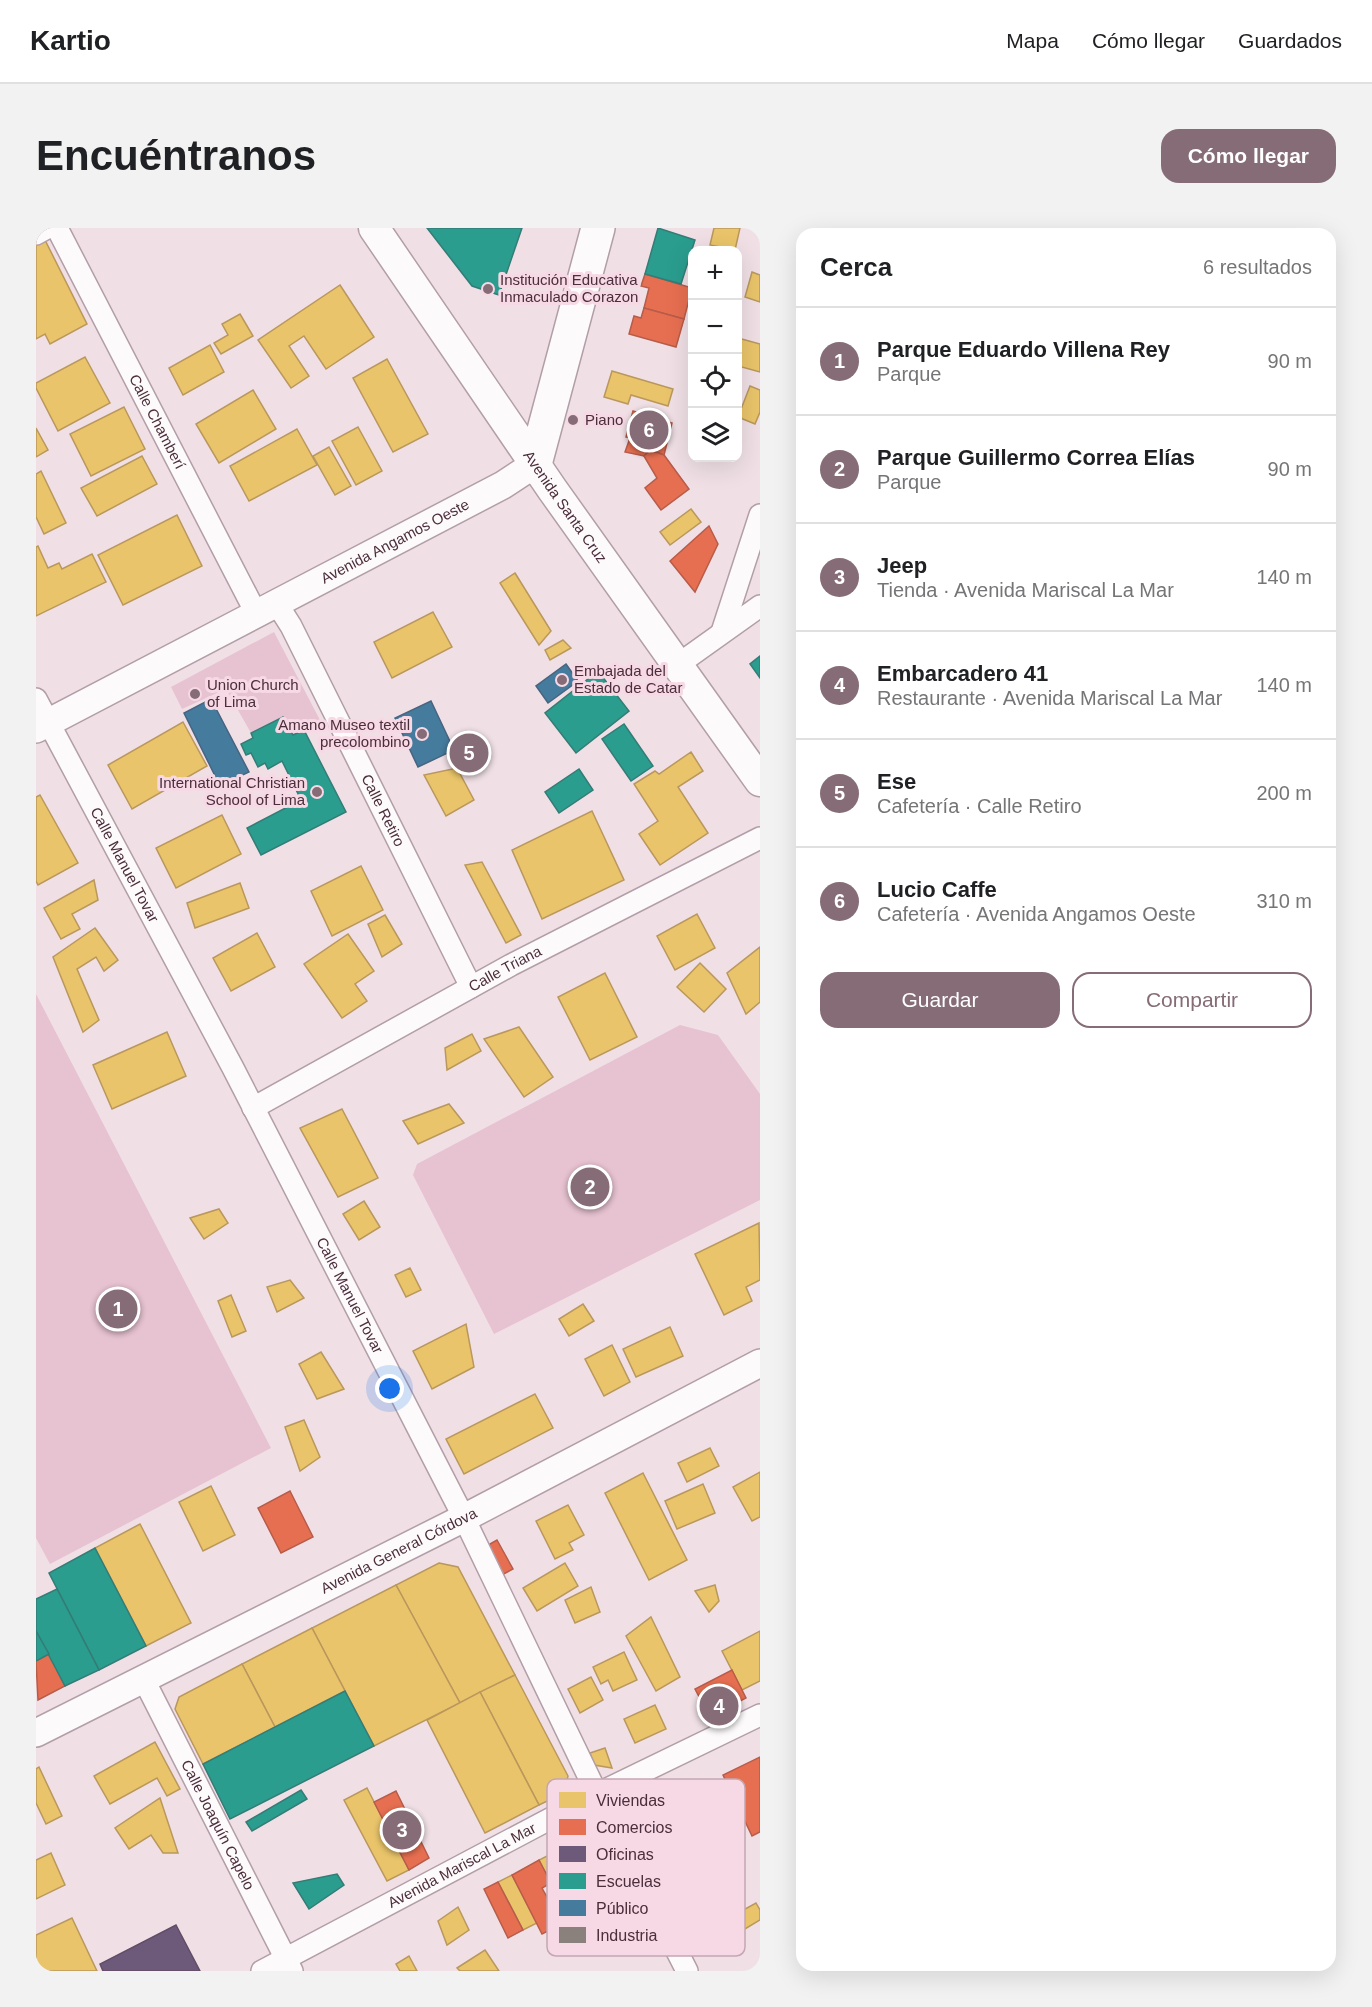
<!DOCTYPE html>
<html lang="es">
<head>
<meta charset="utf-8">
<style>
  body { margin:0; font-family:Helvetica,sans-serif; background:#f2f2f2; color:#202124 }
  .controls { position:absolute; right:18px; top:18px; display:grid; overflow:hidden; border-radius:12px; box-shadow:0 6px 24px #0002 }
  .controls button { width:54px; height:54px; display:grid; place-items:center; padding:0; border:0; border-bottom:2px solid #e0e0e0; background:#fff; color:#202124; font:30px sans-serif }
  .you { position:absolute; left:354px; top:1161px; width:21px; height:21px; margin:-15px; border:4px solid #fff; border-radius:50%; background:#1a73e8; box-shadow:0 0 0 9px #1a73e833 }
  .badge { display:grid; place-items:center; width:39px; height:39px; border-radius:50%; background:#856c77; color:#fff; font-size:20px; font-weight:700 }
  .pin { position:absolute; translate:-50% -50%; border:3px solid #fff; box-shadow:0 2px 6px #0006 }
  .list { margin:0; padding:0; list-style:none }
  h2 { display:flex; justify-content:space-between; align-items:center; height:78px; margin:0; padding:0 24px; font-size:26px }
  h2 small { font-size:20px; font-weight:400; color:#757577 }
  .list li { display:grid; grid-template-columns:39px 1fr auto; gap:18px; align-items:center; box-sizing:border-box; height:108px; padding:0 24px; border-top:2px solid #e0e0e0 }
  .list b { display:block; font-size:22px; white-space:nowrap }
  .list p { margin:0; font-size:20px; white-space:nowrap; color:#757577 }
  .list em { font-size:20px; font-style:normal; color:#757577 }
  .actions { display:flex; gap:12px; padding:18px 24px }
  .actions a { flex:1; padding:14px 0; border:2px solid #856c77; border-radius:18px; text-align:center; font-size:21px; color:#856c77 }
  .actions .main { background:#856c77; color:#fff }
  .icon { flex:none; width:33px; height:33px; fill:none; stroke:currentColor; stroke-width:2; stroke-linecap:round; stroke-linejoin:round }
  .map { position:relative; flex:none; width:724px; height:1743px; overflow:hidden; border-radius:18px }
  header { display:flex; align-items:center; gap:36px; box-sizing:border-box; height:84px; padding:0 30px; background:#fff; border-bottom:2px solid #e0e0e0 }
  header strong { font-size:28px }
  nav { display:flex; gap:33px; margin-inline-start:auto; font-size:21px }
  .intro { display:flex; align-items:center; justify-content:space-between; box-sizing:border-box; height:144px; padding:0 36px }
  h1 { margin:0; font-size:42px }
  .button { padding:15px 27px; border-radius:18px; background:#856c77; color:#fff; font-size:21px; font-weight:700 }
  main { display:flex; gap:36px; padding:0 36px }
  aside { flex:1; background:#fff; border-radius:18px; box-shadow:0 6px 24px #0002 }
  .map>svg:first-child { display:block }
  .green { fill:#e7c2d1 }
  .homes { fill:#e9c46a; stroke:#ba975c; stroke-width:1.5 }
  .shops { fill:#e76f51; stroke:#b85c4a; stroke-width:1.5 }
  .offices { fill:#6d597a; stroke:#634c67; stroke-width:1.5 }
  .schools { fill:#2a9d8f; stroke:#347c76; stroke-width:1.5 }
  .public { fill:#457b9d; stroke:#476480; stroke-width:1.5 }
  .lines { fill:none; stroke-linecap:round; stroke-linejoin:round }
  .minor-casing { stroke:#b29ea7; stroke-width:24 }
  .tertiary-casing { stroke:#b29ea7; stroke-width:30 }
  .secondary-casing { stroke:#b29ea7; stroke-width:33 }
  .primary-casing { stroke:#b29ea7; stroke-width:36 }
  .minor { stroke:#fdfafb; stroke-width:21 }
  .tertiary { stroke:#fdfafb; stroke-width:27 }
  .secondary { stroke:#fdfafb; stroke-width:30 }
  .primary { stroke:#fdfafb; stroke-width:33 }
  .poi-dot { fill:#856c77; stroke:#f7d9e5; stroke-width:2 }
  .labels { text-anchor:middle; stroke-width:6; stroke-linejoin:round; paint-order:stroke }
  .poi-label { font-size:15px; fill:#4b2e3b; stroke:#f7d9e5; text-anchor:start }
  .street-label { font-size:15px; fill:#4b2e3b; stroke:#f7d9e5 }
  .key { fill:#f7d9e5; stroke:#c3a6b2; stroke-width:1.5 }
  .key-label { font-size:16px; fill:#4b2e3b }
</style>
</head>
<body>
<header>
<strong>Kartio</strong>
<nav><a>Mapa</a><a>Cómo llegar</a><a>Guardados</a></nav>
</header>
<div class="intro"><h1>Encuéntranos</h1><a class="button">Cómo llegar</a></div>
<main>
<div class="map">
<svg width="724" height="1743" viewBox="0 0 724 1743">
  <rect width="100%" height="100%" fill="#f0e0e6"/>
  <g class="green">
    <polygon points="238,404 285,494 257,507 247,489 215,505 190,461 146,481 135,459"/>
    <polygon points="0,766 235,1220 14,1336 0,1310"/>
    <polygon points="644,797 682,807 724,866 724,972 458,1106 377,947 381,936"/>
  </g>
  <g class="homes">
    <polygon points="678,0 704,0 699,22 674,17"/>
    <polygon points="8,10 51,96 14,116 9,106 0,111 0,14"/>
    <polygon points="716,44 724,47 724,74 709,69"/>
    <polygon points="304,57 338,109 290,141 268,108 253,118 273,148 255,160 222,112"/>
    <polygon points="204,86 217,108 185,126 178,115 192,107 186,96"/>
    <polygon points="702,110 724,116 724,144 702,138"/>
    <polygon points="174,117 188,144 147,167 133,140"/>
    <polygon points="49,129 74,175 22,203 0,160 0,155"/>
    <polygon points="351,131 392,206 357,224 317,150"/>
    <polygon points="576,143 637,161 632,178 595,167 592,176 568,169"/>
    <polygon points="714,158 724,162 724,184 719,196 702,189"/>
    <polygon points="217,162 240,201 183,235 160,196"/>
    <polygon points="88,179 109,221 55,248 34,206"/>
    <polygon points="322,199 346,243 320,257 296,213"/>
    <polygon points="0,200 12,222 0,229"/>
    <polygon points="261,201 281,237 213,273 194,238"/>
    <polygon points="293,219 315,258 299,267 277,228"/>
    <polygon points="106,228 121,256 61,288 45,260"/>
    <polygon points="5,243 30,295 8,306 0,289 0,246"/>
    <polygon points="655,281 665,294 634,317 624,304"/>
    <polygon points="141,287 166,338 87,377 62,327"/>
    <polygon points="2,318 12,340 23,335 26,341 56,326 70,354 0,388 0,319"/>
    <polygon points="479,345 515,403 503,417 464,355"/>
    <polygon points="397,384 416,419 356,450 338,414"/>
    <polygon points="527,412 535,420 514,432 509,422"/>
    <polygon points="147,494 171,538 96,581 72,537"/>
    <polygon points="655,524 667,543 642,559 672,605 624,637 603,606 622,593 598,556 619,543 623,546"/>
    <polygon points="421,540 438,572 410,588 388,547"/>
    <polygon points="4,567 42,635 2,657 0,653 0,569"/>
    <polygon points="556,583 588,652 506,691 476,622"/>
    <polygon points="186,587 205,626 140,660 120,620"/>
    <polygon points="446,634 485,707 470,715 429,637"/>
    <polygon points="325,638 347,682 296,708 275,663"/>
    <polygon points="58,652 62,672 36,686 44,701 25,711 8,680"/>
    <polygon points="204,655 213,680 159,700 151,675"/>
    <polygon points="661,686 679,720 639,742 621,708"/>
    <polygon points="349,687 366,716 346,729 332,696"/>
    <polygon points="59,700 82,732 68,743 60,729 41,741 63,792 47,804 17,729"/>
    <polygon points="221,705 239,739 195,763 177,730"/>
    <polygon points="312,706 338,743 319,756 331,773 306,790 268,736"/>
    <polygon points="724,719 724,774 710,786 691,745"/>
    <polygon points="664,735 690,761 668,784 641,759"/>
    <polygon points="569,745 601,809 554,832 522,769"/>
    <polygon points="483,799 517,849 488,869 448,811"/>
    <polygon points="131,804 150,848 76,881 57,837"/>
    <polygon points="436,806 445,823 411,842 409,820"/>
    <polygon points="413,876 428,895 382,916 367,893"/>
    <polygon points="306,881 342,950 302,969 264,900"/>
    <polygon points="328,973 344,999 323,1012 307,986"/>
    <polygon points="183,981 192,995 168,1011 154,990"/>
    <polygon points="723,995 724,1052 710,1059 716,1073 688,1087 659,1026"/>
    <polygon points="374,1040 385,1062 370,1069 359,1047"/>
    <polygon points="254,1052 268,1070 241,1084 231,1059"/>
    <polygon points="195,1067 210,1103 196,1109 182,1073"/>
    <polygon points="547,1076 558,1093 533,1108 523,1091"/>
    <polygon points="430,1096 438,1139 396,1161 377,1123"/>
    <polygon points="634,1099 647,1128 600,1149 587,1121"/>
    <polygon points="576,1117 594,1154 568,1168 549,1131"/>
    <polygon points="285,1124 308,1161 281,1171 263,1136"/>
    <polygon points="499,1166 517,1200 428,1246 410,1211"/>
    <polygon points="268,1192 284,1229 264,1243 249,1199"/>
    <polygon points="674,1220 683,1238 651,1254 642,1235"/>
    <polygon points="724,1244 724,1289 716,1293 697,1259"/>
    <polygon points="607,1245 651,1332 613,1352 569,1265"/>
    <polygon points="667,1256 679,1285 641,1301 629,1273"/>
    <polygon points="175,1258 199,1307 167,1323 143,1274"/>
    <polygon points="532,1277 548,1307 533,1315 537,1322 519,1331 500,1293"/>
    <polygon points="104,1296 155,1395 110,1418 59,1320"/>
    <polygon points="403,1335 422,1339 479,1447 424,1475 360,1357"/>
    <polygon points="529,1335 542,1358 501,1383 487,1360"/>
    <polygon points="360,1357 424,1475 338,1518 276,1400"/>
    <polygon points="679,1357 683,1373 673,1384 659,1363"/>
    <polygon points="555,1359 564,1384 539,1395 529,1372"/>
    <polygon points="615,1389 644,1449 620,1463 590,1408"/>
    <polygon points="276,1400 309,1463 239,1499 206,1436"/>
    <polygon points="724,1403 724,1453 706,1462 686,1423"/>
    <polygon points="588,1424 601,1452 577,1463 572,1452 565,1456 557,1439"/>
    <polygon points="206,1436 239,1499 167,1536 139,1481 143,1469"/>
    <polygon points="479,1447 532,1548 528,1565 503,1577 444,1464"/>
    <polygon points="555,1449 567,1472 544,1485 532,1461"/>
    <polygon points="444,1464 503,1577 449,1605 391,1492"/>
    <polygon points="619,1477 630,1501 599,1515 588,1491"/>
    <polygon points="119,1514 144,1561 131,1568 121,1550 74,1576 58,1548"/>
    <polygon points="569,1520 576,1540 558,1537 554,1525"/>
    <polygon points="3,1539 26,1588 10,1596 0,1575 0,1541"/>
    <polygon points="331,1560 373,1642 351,1653 308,1572"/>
    <polygon points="124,1570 142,1625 127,1625 115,1607 93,1621 79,1600"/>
    <polygon points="519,1624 536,1658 520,1666 503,1632"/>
    <polygon points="15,1625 29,1657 0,1671 0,1632"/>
    <polygon points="476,1647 501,1695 487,1702 462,1654"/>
    <polygon points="720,1675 724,1682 724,1692 709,1701 700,1686"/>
    <polygon points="422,1679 433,1702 411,1717 402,1693"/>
    <polygon points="36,1690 61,1743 0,1743 0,1707"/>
    <polygon points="449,1722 463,1743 424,1743 421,1740"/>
    <polygon points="373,1728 381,1743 364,1743 360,1736"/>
  </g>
  <g class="shops">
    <polygon points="609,46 656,60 648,91 608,80 613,60 605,58"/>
    <polygon points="608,80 648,91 640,119 593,106 598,88 605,90"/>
    <polygon points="597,183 636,195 628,227 614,222 608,228 589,224 594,210 590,209"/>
    <polygon points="614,222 628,227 653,261 625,282 609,260 621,250 608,228"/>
    <polygon points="673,298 682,316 659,364 634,333"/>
    <polygon points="254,1263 277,1309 245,1325 222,1280"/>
    <polygon points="461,1312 477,1341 464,1348 452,1327 454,1316"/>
    <polygon points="13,1426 29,1458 2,1472 0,1433"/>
    <polygon points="696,1442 710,1470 674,1489 659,1461"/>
    <polygon points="724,1529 724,1604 716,1608 687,1547"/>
    <polygon points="360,1563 393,1630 373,1642 338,1574"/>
    <polygon points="503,1632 515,1655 506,1660 526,1696 506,1706 476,1647"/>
    <polygon points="462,1654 487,1702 472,1710 448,1661"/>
  </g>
  <polygon class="offices" points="140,1697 164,1743 67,1743 64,1736"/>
  <g class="schools">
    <polygon points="391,0 486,0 463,67 436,58"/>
    <polygon points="622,0 659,12 645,56 609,46"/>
    <polygon points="724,428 724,450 714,436"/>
    <polygon points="562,443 593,483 540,525 509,485"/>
    <polygon points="247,489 257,507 268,502 310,584 225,627 211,600 265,572 246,533 232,541 229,535 222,539 215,525 210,527 205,516 217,510 215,505"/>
    <polygon points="588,496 617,538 595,553 566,511"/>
    <polygon points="543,541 557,562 523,585 509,564"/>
    <polygon points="59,1320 110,1418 63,1442 13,1345"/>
    <polygon points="21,1361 63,1442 29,1458 0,1403 0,1371"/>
    <polygon points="0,1403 13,1426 0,1433"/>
    <polygon points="309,1463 338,1518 194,1591 167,1536"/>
    <polygon points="265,1562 271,1571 216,1603 210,1594"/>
    <polygon points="301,1646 308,1657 273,1681 257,1655"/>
  </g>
  <g class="public">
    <polygon points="530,436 542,453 512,475 500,458"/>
    <polygon points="175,471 213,544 184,558 148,485"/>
    <polygon points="395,473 418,522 382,539 359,490"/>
  </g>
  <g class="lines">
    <defs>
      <g id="minor">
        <path id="s1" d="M21,0L221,387"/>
        <polyline points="0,6 11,0"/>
        <path id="s2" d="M241,376L255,398L435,759"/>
        <polyline points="686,404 724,287"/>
        <polyline points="640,438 724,378"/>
        <path id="s3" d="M0,471L197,840L428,1290L561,1566L651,1743"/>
        <path id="s4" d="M217,880L475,737L724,610"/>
        <path id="s5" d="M107,1450L256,1743"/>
        <path id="s6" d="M226,1743L561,1566L724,1487"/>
      </g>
      <g id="tertiary">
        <path id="s7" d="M0,501L467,257L499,236"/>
        <path id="s8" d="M0,1505L428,1290L724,1135"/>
      </g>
      <g id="secondary">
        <path id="s9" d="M338,0L516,261L724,553"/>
      </g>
      <polyline id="primary" points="499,236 562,0"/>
    </defs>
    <use href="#minor" class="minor-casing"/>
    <use href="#tertiary" class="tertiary-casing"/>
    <use href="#secondary" class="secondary-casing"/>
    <use href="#primary" class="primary-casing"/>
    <use href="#minor" class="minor"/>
    <use href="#tertiary" class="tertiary"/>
    <use href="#secondary" class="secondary"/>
    <use href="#primary" class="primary"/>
  </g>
  <g class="poi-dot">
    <circle cx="452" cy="61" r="6"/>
    <circle cx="537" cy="192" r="6"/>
    <circle cx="526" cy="452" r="6"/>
    <circle cx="159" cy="466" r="6"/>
    <circle cx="386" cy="506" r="6"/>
    <circle cx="281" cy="564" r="6"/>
  </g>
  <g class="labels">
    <g class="poi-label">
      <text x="464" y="57">Institución Educativa<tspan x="464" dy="17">Inmaculado Corazon</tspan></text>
      <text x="549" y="197">Piano</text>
      <text x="538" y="448">Embajada del<tspan x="538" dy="17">Estado de Catar</tspan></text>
      <text x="171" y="462">Union Church<tspan x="171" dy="17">of Lima</tspan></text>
      <text x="374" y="502" text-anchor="end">Amano Museo textil<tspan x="374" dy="17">precolombino</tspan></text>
      <text x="269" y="560" text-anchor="end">International Christian<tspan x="269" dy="17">School of Lima</tspan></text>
    </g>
    <g class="street-label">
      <text dy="5" stroke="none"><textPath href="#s1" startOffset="218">Calle Chamberí</textPath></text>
      <text dy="5" stroke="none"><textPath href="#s9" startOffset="338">Avenida Santa Cruz</textPath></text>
      <text dy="5" stroke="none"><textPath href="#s7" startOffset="405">Avenida Angamos Oeste</textPath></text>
      <text dy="5" stroke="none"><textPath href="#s2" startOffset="232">Calle Retiro</textPath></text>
      <text dy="5" stroke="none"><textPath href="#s3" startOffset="188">Calle Manuel Tovar</textPath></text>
      <text dy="5" stroke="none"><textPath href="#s4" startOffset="288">Calle Triana</textPath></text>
      <text dy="5" stroke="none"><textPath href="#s3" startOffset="674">Calle Manuel Tovar</textPath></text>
      <text dy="5" stroke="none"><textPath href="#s8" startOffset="406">Avenida General Córdova</textPath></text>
      <text dy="5" stroke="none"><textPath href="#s5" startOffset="165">Calle Joaquín Capelo</textPath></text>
      <text dy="5" stroke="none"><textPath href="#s6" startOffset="226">Avenida Mariscal La Mar</textPath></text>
    </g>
  </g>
  <rect x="511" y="1551" width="198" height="177" rx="9" class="key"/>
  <rect x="523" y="1564" width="27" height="16" fill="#e9c46a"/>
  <rect x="523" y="1591" width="27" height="16" fill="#e76f51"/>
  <rect x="523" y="1618" width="27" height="16" fill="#6d597a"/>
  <rect x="523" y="1645" width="27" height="16" fill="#2a9d8f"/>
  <rect x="523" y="1672" width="27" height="16" fill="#457b9d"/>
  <rect x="523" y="1699" width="27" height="16" fill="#8a817c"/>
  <g class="key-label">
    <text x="560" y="1578">Viviendas</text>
    <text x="560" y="1605">Comercios</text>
    <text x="560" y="1632">Oficinas</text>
    <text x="560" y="1659">Escuelas</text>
    <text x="560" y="1686">Público</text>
    <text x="560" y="1713">Industria</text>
  </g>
</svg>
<div class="controls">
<button>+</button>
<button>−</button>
<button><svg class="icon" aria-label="locate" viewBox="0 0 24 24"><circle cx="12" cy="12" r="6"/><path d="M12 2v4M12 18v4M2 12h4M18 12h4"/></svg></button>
<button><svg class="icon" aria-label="layers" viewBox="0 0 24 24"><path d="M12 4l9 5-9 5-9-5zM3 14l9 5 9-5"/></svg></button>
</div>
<div class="you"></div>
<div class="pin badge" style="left:82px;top:1081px">1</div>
<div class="pin badge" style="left:554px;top:959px">2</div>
<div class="pin badge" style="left:366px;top:1602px">3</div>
<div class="pin badge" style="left:683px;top:1478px">4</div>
<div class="pin badge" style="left:433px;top:525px">5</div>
<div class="pin badge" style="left:613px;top:202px">6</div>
</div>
<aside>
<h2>Cerca<small>6 resultados</small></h2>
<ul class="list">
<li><span class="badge">1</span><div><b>Parque Eduardo Villena Rey</b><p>Parque</p></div><em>90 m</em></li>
<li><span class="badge">2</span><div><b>Parque Guillermo Correa Elías</b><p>Parque</p></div><em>90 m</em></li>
<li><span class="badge">3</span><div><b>Jeep</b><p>Tienda · Avenida Mariscal La Mar</p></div><em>140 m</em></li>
<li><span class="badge">4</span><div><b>Embarcadero 41</b><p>Restaurante · Avenida Mariscal La Mar</p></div><em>140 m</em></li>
<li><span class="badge">5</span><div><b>Ese</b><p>Cafetería · Calle Retiro</p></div><em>200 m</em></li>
<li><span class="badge">6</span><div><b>Lucio Caffe</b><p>Cafetería · Avenida Angamos Oeste</p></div><em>310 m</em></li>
</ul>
<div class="actions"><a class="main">Guardar</a><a>Compartir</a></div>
</aside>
</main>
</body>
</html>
